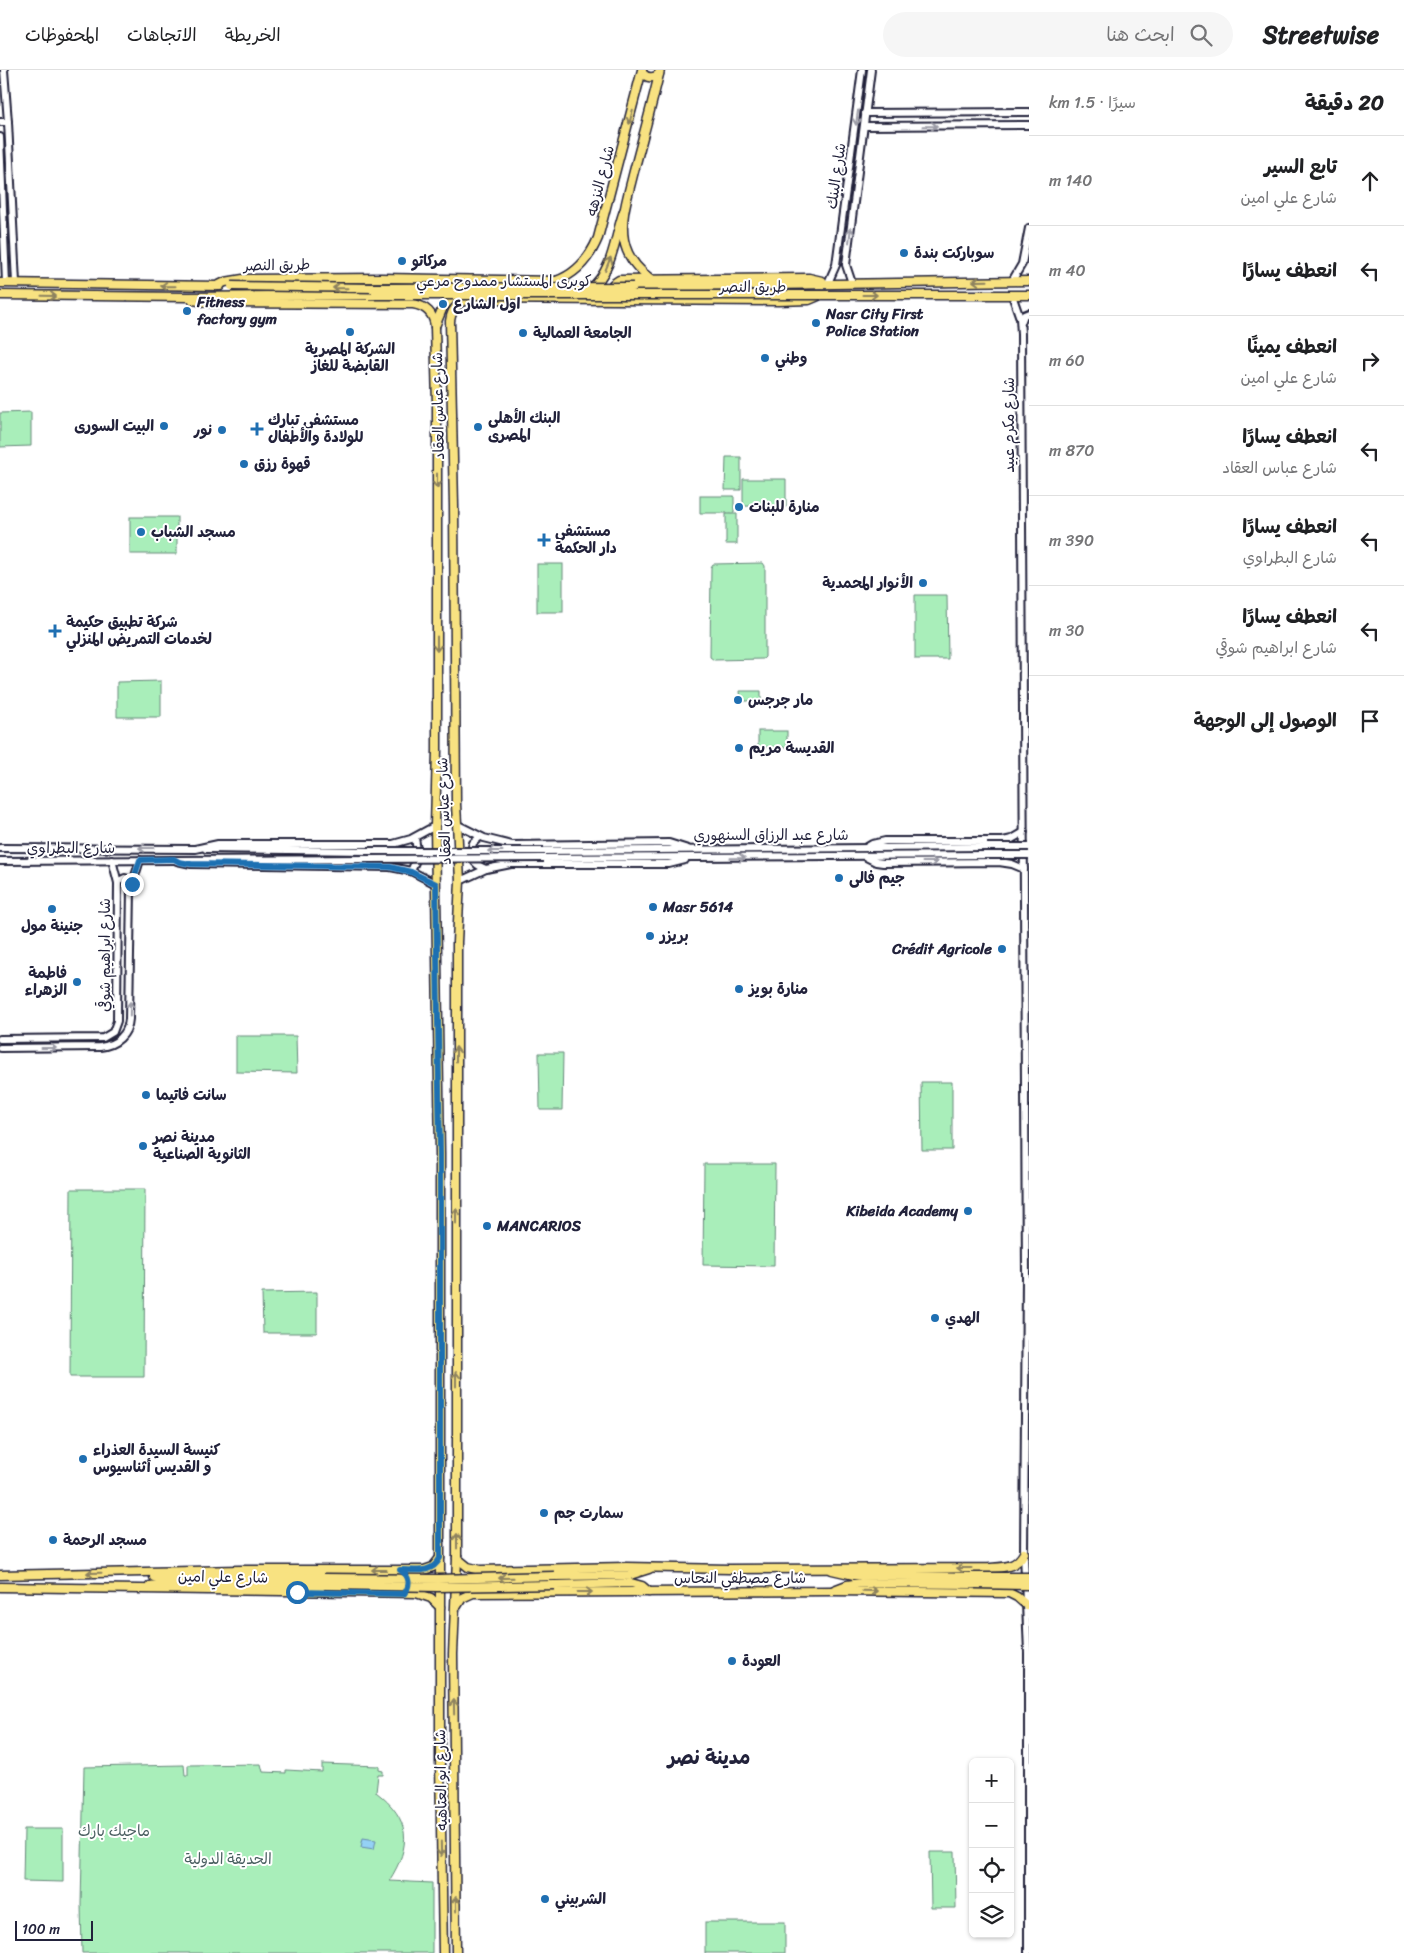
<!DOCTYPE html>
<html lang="ar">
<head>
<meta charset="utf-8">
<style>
  body { margin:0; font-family:Sriracha,"Playpen Sans Arabic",sans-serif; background:#f6f6f6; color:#202124; direction:rtl }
  .controls { position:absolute; right:15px; bottom:15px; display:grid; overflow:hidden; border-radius:8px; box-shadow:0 1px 4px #0004 }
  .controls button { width:45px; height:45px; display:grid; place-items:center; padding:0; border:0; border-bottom:1px solid #e0e0e0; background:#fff; color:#202124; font:25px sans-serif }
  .scale { position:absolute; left:15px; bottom:12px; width:78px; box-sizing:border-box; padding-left:5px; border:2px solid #22223b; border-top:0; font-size:14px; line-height:18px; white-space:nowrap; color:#22223b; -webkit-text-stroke:4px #fff; paint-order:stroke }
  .stop { position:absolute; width:15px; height:15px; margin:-11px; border:4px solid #1f6fb2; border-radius:50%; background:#fff }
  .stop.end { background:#1f6fb2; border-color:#fff; box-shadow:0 1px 5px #0008 }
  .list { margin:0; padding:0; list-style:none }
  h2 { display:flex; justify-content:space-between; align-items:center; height:65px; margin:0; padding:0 20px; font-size:21px }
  h2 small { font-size:16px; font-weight:400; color:#757577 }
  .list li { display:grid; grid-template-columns:32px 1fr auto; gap:15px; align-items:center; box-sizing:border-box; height:90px; padding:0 20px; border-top:1px solid #e0e0e0 }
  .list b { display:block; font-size:19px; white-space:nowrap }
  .list p { margin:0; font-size:16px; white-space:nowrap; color:#757577 }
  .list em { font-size:16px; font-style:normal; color:#757577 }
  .icon { flex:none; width:28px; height:28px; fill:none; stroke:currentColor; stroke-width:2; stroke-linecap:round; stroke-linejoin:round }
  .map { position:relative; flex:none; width:1029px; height:1883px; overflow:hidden; direction:ltr }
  header { display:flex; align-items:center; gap:30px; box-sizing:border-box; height:70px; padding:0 25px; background:#fff; border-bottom:1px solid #e0e0e0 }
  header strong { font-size:24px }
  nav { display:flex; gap:28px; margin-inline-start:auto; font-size:18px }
  .search { width:350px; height:45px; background:#f6f6f6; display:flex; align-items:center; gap:12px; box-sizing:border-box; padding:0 18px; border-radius:28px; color:#757577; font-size:19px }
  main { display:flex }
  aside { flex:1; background:#fff }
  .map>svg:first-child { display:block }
  .green { fill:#a9eeba; stroke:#66887a }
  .water { fill:#94d1f5; stroke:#668bab }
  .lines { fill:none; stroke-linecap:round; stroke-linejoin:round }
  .tertiary-casing { stroke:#22223b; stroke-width:10 }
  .primary-casing { stroke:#22223b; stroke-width:11 }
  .trunk-casing { stroke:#22223b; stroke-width:11 }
  .tertiary { stroke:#fff; stroke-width:6 }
  .primary { stroke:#f8e281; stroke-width:8 }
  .trunk { stroke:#f8e281; stroke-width:8 }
  .tertiary-bridge-casing { stroke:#22223b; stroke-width:10; stroke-linecap:butt }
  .primary-bridge-casing { stroke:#22223b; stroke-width:11; stroke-linecap:butt }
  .trunk-bridge-casing { stroke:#22223b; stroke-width:11; stroke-linecap:butt }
  .tertiary-bridge { stroke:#fff; stroke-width:6 }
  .primary-bridge { stroke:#f8e281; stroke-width:8 }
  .trunk-bridge { stroke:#f8e281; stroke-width:8 }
  .oneway { stroke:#8d825e }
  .oneway2 { stroke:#9c9ca7 }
  .route { stroke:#1f6fb2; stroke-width:6 }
  .poi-dot { fill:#1f6fb2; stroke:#fff; stroke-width:2 }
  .labels { text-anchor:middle; stroke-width:4; stroke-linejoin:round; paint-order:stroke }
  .street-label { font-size:15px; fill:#22223b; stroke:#fff }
  .poi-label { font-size:15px; font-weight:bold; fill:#22223b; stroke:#fff; text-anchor:start }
  .park-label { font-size:15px; fill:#4a5f61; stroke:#fff }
  .district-label { font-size:20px; font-weight:bold; fill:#22223b; stroke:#fff }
</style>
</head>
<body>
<header>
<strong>Streetwise</strong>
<div class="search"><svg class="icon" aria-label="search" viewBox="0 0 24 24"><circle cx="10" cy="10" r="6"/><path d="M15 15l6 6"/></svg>ابحث هنا</div>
<nav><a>الخريطة</a><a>الاتجاهات</a><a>المحفوظات</a></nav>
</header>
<main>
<aside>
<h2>20 دقيقة<small>سيرًا · 1.5 km</small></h2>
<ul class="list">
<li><svg class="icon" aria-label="ahead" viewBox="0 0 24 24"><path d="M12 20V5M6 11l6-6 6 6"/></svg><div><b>تابع السير</b><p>شارع علي امين</p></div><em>140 m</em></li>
<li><svg class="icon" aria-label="left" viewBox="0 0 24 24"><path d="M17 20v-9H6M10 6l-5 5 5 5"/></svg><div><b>انعطف يسارًا</b></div><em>40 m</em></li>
<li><svg class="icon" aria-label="right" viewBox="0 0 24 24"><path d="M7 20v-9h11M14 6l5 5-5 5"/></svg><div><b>انعطف يمينًا</b><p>شارع علي امين</p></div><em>60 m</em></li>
<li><svg class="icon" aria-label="left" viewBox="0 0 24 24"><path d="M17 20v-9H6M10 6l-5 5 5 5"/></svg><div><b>انعطف يسارًا</b><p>شارع عباس العقاد</p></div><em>870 m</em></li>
<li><svg class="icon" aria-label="left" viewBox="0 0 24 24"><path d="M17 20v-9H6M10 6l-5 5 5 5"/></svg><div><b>انعطف يسارًا</b><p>شارع البطراوي</p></div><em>390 m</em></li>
<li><svg class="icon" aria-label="left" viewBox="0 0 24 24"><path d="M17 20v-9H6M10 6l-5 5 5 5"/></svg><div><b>انعطف يسارًا</b><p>شارع ابراهيم شوقي</p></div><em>30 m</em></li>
<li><svg class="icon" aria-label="arrive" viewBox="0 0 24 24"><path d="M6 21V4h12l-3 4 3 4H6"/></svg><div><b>الوصول إلى الوجهة</b></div></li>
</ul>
</aside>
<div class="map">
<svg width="1029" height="1883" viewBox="0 0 1029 1883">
  <rect width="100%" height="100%" fill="#fff"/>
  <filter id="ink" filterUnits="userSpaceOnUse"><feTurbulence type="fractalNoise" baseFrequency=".02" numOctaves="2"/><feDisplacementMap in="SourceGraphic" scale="10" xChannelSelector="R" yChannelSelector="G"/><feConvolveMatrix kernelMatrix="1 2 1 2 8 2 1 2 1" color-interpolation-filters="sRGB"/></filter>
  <g filter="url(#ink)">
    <g class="green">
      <polygon points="31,342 31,376 0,377 0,343"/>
      <polygon points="726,387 741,387 741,420 725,420"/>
      <polygon points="743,409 786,409 786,437 743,436"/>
      <rect x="700" y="426" width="34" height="17"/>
      <rect x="726" y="444" width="11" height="30"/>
      <rect x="130" y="447" width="47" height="37"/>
      <polygon points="763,493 765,496 765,587 763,589 714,590 710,587 711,497 713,494"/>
      <rect x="537" y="494" width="26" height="48"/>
      <polygon points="915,525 947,525 948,589 915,589"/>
      <polygon points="161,611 161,647 117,647 117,612"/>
      <polygon points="740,621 761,621 761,631 741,631"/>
      <rect x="758" y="661" width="29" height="16"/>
      <polygon points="236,966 296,966 297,1003 236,1002"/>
      <polygon points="539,983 563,983 562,1040 540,1040"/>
      <polygon points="921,1012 952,1012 952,1080 922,1080"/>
      <polygon points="704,1094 775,1094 774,1196 703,1195"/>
      <polygon points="71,1119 145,1119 144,1307 70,1307"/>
      <polygon points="317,1222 317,1263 263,1263 262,1223"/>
      <path d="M261,1694L263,1702L286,1703V1700L322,1702V1694L379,1696V1700L383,1701V1705H378L376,1722C411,1749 412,1775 389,1811L432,1813V1883H82L81,1834L84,1697L184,1695L185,1705H188V1695Z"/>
      <polygon points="24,1759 63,1759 63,1812 23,1811"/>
      <polygon points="930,1782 955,1782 956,1838 931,1838"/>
      <rect x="705" y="1852" width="80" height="31"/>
    </g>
    <polygon class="water" points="363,1768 376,1770 374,1779 361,1777"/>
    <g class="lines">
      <defs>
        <g id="tertiary">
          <polyline points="4,0 8,52 16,213"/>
          <polyline points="865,43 1029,42"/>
          <polyline points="0,52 8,52"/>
          <polyline points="864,56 1029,55"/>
          <polyline points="0,67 6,213"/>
          <polyline points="1012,211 1022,194 1029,158"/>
          <polyline points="828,213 836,195 862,0"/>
          <polyline points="852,213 846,195 871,0"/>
          <polyline points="1012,225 1020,248 1021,264 1026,1206 1024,1483 1028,1583 1028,1883"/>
          <polyline points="1021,253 1024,245 1029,243"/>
          <polyline points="458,755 484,768 512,775 669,773 688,779"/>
          <path d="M480,767L473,773C469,786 473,795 486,799"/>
          <polyline points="867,777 872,774 885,771 1003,771 1012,769 1024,762"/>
          <polyline points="0,778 195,779 218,774 393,774 411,769 435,756"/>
          <polyline points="206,779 368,781"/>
          <polyline points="544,781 987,777"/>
          <polyline points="866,787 876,792 883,793 999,792 1012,794 1024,799"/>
          <polyline points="544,788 988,785"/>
          <polyline points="0,791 368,789"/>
          <polyline points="177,791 191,794 390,797 411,801 436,814"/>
          <polyline points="411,801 418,786 415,768"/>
          <polyline points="460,811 486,799 511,794 669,794 685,790"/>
          <polyline points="118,813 119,811 125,808 131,811 132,814"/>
          <polyline points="0,969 103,968 113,962 117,951 118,813 112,790"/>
          <path d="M0,978L100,977C116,975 128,965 129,949L131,819L140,790"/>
        </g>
        <g id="primary">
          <path d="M642,3C647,8 653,9 659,4"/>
          <path d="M652,210C638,200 627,187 624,170C620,148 628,126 633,105C642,70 652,35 660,0"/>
          <path d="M556,211C576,204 590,187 598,168L642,0"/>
          <polyline points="435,257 437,335 437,680 435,756 440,1084 440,1692 443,1883"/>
          <path d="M457,1488L468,1497L480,1500L626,1497L729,1499L989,1498C1004,1497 1016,1498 1024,1483"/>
          <polyline points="832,1500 854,1505 974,1507"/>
          <polyline points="0,1505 240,1500 424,1500 433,1497 440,1488"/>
          <polyline points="555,1506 630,1505 649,1499"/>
          <polyline points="154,1507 324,1508"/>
          <polyline points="555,1515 631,1513 642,1516 649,1522"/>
          <polyline points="150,1516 170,1513 324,1515"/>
          <polyline points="0,1517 416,1523 431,1528 440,1537"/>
          <polyline points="834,1520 847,1515 861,1513 975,1514"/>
          <polyline points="457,1536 462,1528 473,1523 833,1521 1009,1523 1017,1527 1026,1535"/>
          <path d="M456,1883L453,1584L457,1488V872L460,811L456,734L454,436L450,251C452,237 461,229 475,229"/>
        </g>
        <g id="trunk">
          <polyline points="0,213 220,216"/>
          <polyline points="217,216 225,212 243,209 381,208 556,211 560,214 562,223"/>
          <polyline points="633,217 1029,211"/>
          <path d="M590,219C614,200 614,168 624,141"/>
          <polyline points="610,221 613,214 619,210 809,208 822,211"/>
          <polyline points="0,225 188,227 375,225"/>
          <polyline points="475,229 779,231 809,230 821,225 1029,225"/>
          <path d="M193,230L211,233L413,234C426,236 434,244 435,257"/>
          <polyline points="436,254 443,237 456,223"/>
        </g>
      </defs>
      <use href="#tertiary" class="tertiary-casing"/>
      <use href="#primary" class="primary-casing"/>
      <use href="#trunk" class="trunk-casing"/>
      <use href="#tertiary" class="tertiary"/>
      <use href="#primary" class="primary"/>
      <use href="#trunk" class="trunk"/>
      <defs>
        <g id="tertiary-bridge">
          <polyline points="987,777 1029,777"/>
          <polyline points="368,781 544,781"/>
          <polyline points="988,785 1029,785"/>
          <polyline points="368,789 544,788"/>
        </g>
        <g id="primary-bridge">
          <polyline points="974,1507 1029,1507"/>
          <polyline points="324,1508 438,1509 555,1506"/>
          <polyline points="975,1514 1029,1515"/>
          <polyline points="324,1515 437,1517 555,1515"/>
        </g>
        <g id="trunk-bridge">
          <polyline points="232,216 374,218 633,217"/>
          <polyline points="375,225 821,225"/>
        </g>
      </defs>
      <use href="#tertiary-bridge" class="tertiary-bridge-casing"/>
      <use href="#primary-bridge" class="primary-bridge-casing"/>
      <use href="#trunk-bridge" class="trunk-bridge-casing"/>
      <use href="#tertiary-bridge" class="tertiary-bridge"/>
      <use href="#primary-bridge" class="primary-bridge"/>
      <use href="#trunk-bridge" class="trunk-bridge"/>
    </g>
    <defs><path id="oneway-shaft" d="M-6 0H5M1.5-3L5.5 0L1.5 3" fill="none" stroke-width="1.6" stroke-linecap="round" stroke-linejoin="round" transform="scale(1.25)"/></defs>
    <g class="oneway">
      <use href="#oneway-shaft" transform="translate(631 47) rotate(104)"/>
      <use href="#oneway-shaft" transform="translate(608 194) rotate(-68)"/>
      <use href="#oneway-shaft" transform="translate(980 211) rotate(179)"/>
      <use href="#oneway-shaft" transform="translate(168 216) rotate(-179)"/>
      <use href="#oneway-shaft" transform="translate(340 218) rotate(-179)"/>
      <use href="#oneway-shaft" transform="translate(870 225)"/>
      <use href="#oneway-shaft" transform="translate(49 226) rotate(1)"/>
      <use href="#oneway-shaft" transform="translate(437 411) rotate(90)"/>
      <use href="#oneway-shaft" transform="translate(437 574) rotate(90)"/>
      <use href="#oneway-shaft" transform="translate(456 984) rotate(-90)"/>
      <use href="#oneway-shaft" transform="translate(456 1146) rotate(-90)"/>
      <use href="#oneway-shaft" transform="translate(456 1309) rotate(-90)"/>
      <use href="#oneway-shaft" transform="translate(457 1471) rotate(-90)"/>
      <use href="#oneway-shaft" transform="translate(964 1498) rotate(-180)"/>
      <use href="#oneway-shaft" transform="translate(379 1500) rotate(-180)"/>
      <use href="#oneway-shaft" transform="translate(94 1503) rotate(179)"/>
      <use href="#oneway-shaft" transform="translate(506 1508) rotate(179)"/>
      <use href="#oneway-shaft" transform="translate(870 1521) rotate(1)"/>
      <use href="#oneway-shaft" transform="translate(585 1522)"/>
      <use href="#oneway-shaft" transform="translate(454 1637) rotate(-91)"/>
      <use href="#oneway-shaft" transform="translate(441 1779) rotate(89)"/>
      <use href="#oneway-shaft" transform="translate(456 1834) rotate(-91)"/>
    </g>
    <g class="oneway2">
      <use href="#oneway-shaft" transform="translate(857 48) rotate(98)"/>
      <use href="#oneway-shaft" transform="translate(930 56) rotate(-1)"/>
      <use href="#oneway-shaft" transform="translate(850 165) rotate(-83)"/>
      <use href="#oneway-shaft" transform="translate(146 778) rotate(-180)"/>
      <use href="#oneway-shaft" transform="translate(495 781) rotate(180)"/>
      <use href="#oneway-shaft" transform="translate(738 788) rotate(-1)"/>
      <use href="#oneway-shaft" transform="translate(930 792)"/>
      <use href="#oneway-shaft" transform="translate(130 939) rotate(-89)"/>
      <use href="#oneway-shaft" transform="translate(49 978)"/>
    </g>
  </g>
  <g class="lines" filter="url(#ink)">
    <path class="route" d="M132,814L140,790L174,789L179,792L191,794L390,797L411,802L436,814L440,1084V1488C432,1504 416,1500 400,1500C410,1506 411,1515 404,1524L297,1522"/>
  </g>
  <g class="poi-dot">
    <circle cx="904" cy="183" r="5"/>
    <circle cx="402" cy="191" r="5"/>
    <circle cx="443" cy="234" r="5"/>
    <circle cx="187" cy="241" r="5"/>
    <circle cx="816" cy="253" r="5"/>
    <circle cx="350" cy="262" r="5"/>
    <circle cx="523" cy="263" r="5"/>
    <circle cx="765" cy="288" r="5"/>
    <circle cx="164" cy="356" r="5"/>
    <circle cx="478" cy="357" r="5"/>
    <path d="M254.5 351.5h5v5h5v5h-5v5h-5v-5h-5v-5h5z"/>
    <circle cx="222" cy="360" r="5"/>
    <circle cx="244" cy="394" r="5"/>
    <circle cx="739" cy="437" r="5"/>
    <circle cx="141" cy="462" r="5"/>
    <path d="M541.5 462.5h5v5h5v5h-5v5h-5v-5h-5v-5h5z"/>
    <circle cx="923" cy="513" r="5"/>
    <path d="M52.5 553.5h5v5h5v5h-5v5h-5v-5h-5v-5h5z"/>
    <circle cx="738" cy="630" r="5"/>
    <circle cx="739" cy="678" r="5"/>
    <circle cx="839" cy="808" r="5"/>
    <circle cx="653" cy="837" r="5"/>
    <circle cx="52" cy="839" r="5"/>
    <circle cx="650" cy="866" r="5"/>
    <circle cx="1002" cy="879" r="5"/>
    <circle cx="77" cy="912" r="5"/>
    <circle cx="739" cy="919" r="5"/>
    <circle cx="146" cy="1025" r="5"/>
    <circle cx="143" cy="1076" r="5"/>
    <circle cx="968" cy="1141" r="5"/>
    <circle cx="487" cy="1156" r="5"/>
    <circle cx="935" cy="1248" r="5"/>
    <circle cx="83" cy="1389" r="5"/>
    <circle cx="544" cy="1443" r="5"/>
    <circle cx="53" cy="1470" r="5"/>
    <circle cx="732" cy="1591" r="5"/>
    <circle cx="545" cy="1829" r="5"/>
  </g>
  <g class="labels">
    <g class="street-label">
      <text transform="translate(836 106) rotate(-82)" y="5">شارع البنك</text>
      <text transform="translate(600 111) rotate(-75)" y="5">شارع النزهه</text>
      <text transform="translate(277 195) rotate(-1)" y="5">طريق النصر</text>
      <text x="504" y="216">كوبرى المستشار ممدوح مرعي</text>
      <text x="753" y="222">طريق النصر</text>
      <text transform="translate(438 336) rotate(-91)" y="5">شارع عباس العقاد</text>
      <text transform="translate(1009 355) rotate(-90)" y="5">شارع مكرم عبيد</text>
      <text transform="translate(444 741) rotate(-92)" y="5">شارع عباس العقاد</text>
      <text x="771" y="770">شارع عبد الرزاق السنهوري</text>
      <text x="71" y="783">شارع البطراوي</text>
      <text transform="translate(105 885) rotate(-90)" y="5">شارع ابراهيم شوقي</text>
      <text transform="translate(223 1507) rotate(1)" y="5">شارع علي امين</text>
      <text x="740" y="1513">شارع مصطفي النحاس</text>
      <text transform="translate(441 1710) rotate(-91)" y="5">شارع ابو العتاهيه</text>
    </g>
    <g class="poi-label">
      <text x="914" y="188">سوباركت بندة</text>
      <text x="412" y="196">مركاتو</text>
      <text x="197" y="237">Fitness<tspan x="197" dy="17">factory gym</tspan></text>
      <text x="453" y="239">اول الشارع</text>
      <text x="826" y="249">Nasr City First<tspan x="826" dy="17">Police Station</tspan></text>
      <text x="533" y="268">الجامعة العمالية</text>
      <text x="350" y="284" text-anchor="middle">الشركة المصرية<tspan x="350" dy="17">القابضة للغاز</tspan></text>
      <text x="775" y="293">وطني</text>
      <text x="488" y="353">البنك الأهلى<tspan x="488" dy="17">المصرى</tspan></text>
      <text x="268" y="355">مستشفى تبارك<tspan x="268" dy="17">للولادة والأطفال</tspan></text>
      <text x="154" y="361" text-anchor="end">البيت السورى</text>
      <text x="212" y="365" text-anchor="end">نور</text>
      <text x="254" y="399">قهوة رزق</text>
      <text x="749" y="442">منارة للبنات</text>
      <text x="555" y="466">مستشفي<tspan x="555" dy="17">دار الحكمة</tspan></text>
      <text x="151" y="467">مسجد الشباب</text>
      <text x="913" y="518" text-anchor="end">الأنوار المحمدية</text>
      <text x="66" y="557">شركة تطبيق حكيمة<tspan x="66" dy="17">لخدمات التمريض المنزلي</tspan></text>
      <text x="748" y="635">مار جرجس</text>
      <text x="749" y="683">القديسة مريم</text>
      <text x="849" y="813">جيم فالى</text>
      <text x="663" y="842">Masr 5614</text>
      <text x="52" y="861" text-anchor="middle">جنينة مول</text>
      <text x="660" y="871">بريزر</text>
      <text x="992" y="884" text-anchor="end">Crédit Agricole</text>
      <text x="67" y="908" text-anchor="end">فاطمة<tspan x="67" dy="17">الزهراء</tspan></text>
      <text x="749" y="924">منارة بويز</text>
      <text x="156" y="1030">سانت فاتيما</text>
      <text x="153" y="1072">مدينة نصر<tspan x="153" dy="17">الثانوية الصناعية</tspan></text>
      <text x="958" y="1146" text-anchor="end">Kibeida Academy</text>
      <text x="497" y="1161">MANCARIOS</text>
      <text x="945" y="1253">الهدي</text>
      <text x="93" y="1385">كنيسة السيدة العذراء<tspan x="93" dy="17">و القديس أثناسيوس</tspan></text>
      <text x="554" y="1448">سمارت جم</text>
      <text x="63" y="1475">مسجد الرحمة</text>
      <text x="742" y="1596">العودة</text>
      <text x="555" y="1834">الشربيني</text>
    </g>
    <g class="park-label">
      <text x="114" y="1766">ماجيك بارك</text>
      <text x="228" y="1794">الحديقة الدولية</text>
    </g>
    <g class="district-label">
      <text x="709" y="1694">مدينة نصر</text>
    </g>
  </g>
</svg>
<div class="controls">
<button>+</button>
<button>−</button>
<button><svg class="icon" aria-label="locate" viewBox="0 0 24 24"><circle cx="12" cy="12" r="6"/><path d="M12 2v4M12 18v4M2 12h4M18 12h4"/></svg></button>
<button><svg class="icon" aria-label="layers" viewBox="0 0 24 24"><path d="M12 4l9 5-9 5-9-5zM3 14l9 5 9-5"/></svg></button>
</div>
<div class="scale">100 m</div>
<div class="stop" style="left:297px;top:1522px"></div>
<div class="stop end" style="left:132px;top:814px"></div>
</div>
</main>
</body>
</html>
